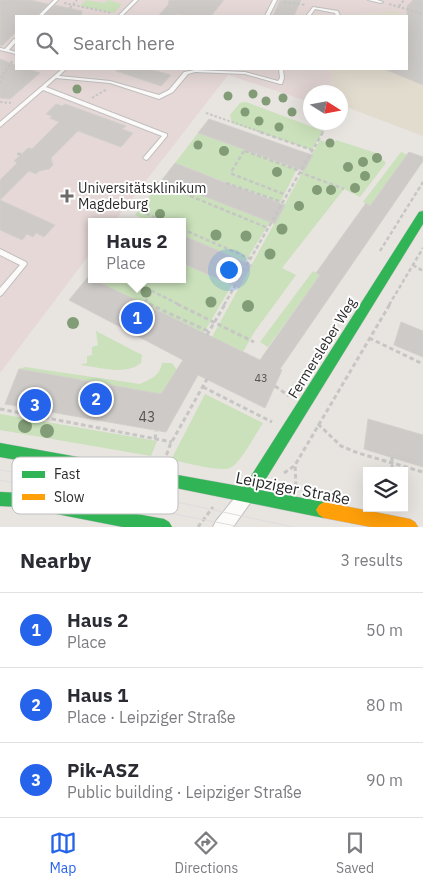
<!DOCTYPE html>
<html lang="en">
<head>
<meta charset="utf-8">
<style>
  body { margin:0; font-family:"IBM Plex Sans",sans-serif; background:#f7f7f7; color:#2b2b33 }
  .controls { position:absolute; right:15px; bottom:15px; display:grid; overflow:hidden; border-radius:0px; box-shadow:0 5px 20px #0002 }
  .controls button { width:45px; height:45px; display:grid; place-items:center; padding:0; border:0; border-bottom:1px solid #e1e1e2; background:#fff; color:#2b2b33; font:25px sans-serif }
  .compass { position:absolute; left:303px; top:85px; width:45px; height:45px; border-radius:50%; background:#fff; box-shadow:0 5px 20px #0002; rotate:101deg }
  .you { position:absolute; left:228px; top:269px; width:18px; height:18px; margin:-12px; border:4px solid #fff; border-radius:50%; background:#1a73e8; box-shadow:0 0 0 8px #1a73e833 }
  .badge { display:grid; place-items:center; width:32px; height:32px; border-radius:50%; background:#2563eb; color:#fff; font-size:16px; font-weight:700 }
  .pin { position:absolute; translate:-50% -50%; border:2px solid #fff; box-shadow:0 1px 5px #0006 }
  .popup { position:absolute; left:88px; top:218px; width:98px; height:65px; box-sizing:border-box; display:grid; place-content:center; border-radius:0px; background:#fff; filter:drop-shadow(0 1px 4px #0005); font-size:16px; white-space:nowrap; color:#7c7c81 }
  .popup b { font-size:19px; color:#2b2b33 }
  .popup::after { content:''; position:absolute; left:50%; top:100%; margin-left:-10px; border:10px solid transparent; border-top-color:#fff }
  .list { margin:0; padding:0; list-style:none }
  h2 { display:flex; justify-content:space-between; align-items:center; height:65px; margin:0; padding:0 20px; font-size:21px }
  h2 small { font-size:16px; font-weight:400; color:#7c7c81 }
  .list li { display:grid; grid-template-columns:32px 1fr auto; gap:15px; align-items:center; box-sizing:border-box; height:75px; padding:0 20px; border-top:1px solid #e1e1e2 }
  .list b { display:block; font-size:19px; white-space:nowrap }
  .list p { margin:0; font-size:16px; white-space:nowrap; color:#7c7c81 }
  .list em { font-size:16px; font-style:normal; color:#7c7c81 }
  .icon { flex:none; width:28px; height:28px; fill:none; stroke:currentColor; stroke-width:2; stroke-linecap:round; stroke-linejoin:round }
  .map { position:relative; flex:none; width:423px; height:527px; overflow:hidden }
  .search { position:absolute; background:#fff; box-shadow:0 5px 20px #0002; left:15px; right:15px; top:15px; height:55px; display:flex; align-items:center; gap:12px; box-sizing:border-box; padding:0 18px; border-radius:0px; color:#7c7c81; font-size:19px }
  .sheet { height:290px; background:#fff }
  nav { display:flex; justify-content:space-around; align-items:center; box-sizing:border-box; height:70px; border-top:1px solid #e1e1e2; background:#fff; font-size:14px; color:#7c7c81 }
  nav a { display:grid; justify-items:center; gap:2px }
  nav .on { color:#2563eb }
  .map>svg:first-child { display:block }
  .education { fill:#e2dccf }
  .medical { fill:#e5d8d7 }
  .green { fill:#cae1bb }
  .building { fill:#cdcac7; stroke:#d3d0cc }
  .lines { fill:none; stroke-linecap:round; stroke-linejoin:round }
  .lane-casing { stroke:#c1c0c1; stroke-width:2 }
  .street-casing { stroke:#c1c0c1; stroke-width:2 }
  .fast-casing { stroke:#c1c0c1; stroke-width:1 }
  .slow-casing { stroke:#c1c0c1; stroke-width:1 }
  .path-far2 { stroke:#c6c6c5; stroke-width:2; stroke-dasharray:2.5 2; stroke-linecap:butt }
  .path-far1 { stroke:#c6c6c5; stroke-width:2.5; stroke-dasharray:4 2.5; stroke-linecap:butt }
  .path { stroke:#c6c6c5; stroke-width:3; stroke-dasharray:4.5 3; stroke-linecap:butt }
  .lane { fill:#fcfbfa; fill-rule:evenodd }
  .street { fill:#fcfbfa; fill-rule:evenodd }
  .fast { fill:#30b455; fill-rule:evenodd }
  .slow { fill:#ff9f0a; fill-rule:evenodd }
  .tram { stroke:#deddde; stroke-width:1 }
  .tree { fill:#819c76 }
  .poi-dot { fill:#6c6b6a; stroke:#fff; stroke-width:2 }
  .labels { text-anchor:middle; stroke-width:4; stroke-linejoin:round; paint-order:stroke }
  .number-label { font-size:11px; fill:#545453 }
  .poi-label { font-size:14px; fill:#2a2a2a; stroke:#fff; text-anchor:start }
  .street-label { font-size:14px; fill:#2a2a2a; stroke:#fff }
  .near-number-label { font-size:14px; fill:#545453 }
  .near-street-label { font-size:16px; fill:#2a2a2a; stroke:#fff }
  .key { fill:#fff; stroke:#bfbfbf; stroke-width:1 }
  .key-label { font-size:14px; fill:#2a2a2a }
</style>
</head>
<body>
<div class="map">
<svg width="423" height="527" viewBox="0 0 423 527">
  <rect width="100%" height="100%" fill="#e8e4e0"/>
  <polygon class="education" points="394,10 423,20 423,136 349,108 341,107 340,92 335,92 333,87 331,69 407,69 407,16 361,16 363,14"/>
  <polygon class="medical" points="0,0 423,0 423,20 394,10 363,14 361,16 16,16 16,69 331,69 333,92 310,92 310,102 228,75 114,222 92,222 92,251 0,373"/>
  <g class="green">
    <polygon points="86,0 104,3 108,0 122,4 114,13 80,6"/>
    <polygon points="246,102 323,131 312,150 232,123 230,115 240,103"/>
    <polygon points="198,133 297,169 280,203 175,163"/>
    <polygon points="320,140 333,145 336,140 376,153 386,163 360,197 344,189 282,268 296,275 255,331 243,352 212,337"/>
    <polygon points="401,152 407,155 370,206 363,202"/>
    <polygon points="162,180 270,222 245,262 182,235 182,222 151,222 135,215"/>
    <polygon points="182,263 232,285 203,334 92,279 182,279"/>
    <polygon points="313,271 320,275 268,347 260,342"/>
    <path d="M96,331L142,355L141,363C125,376 100,367 80,365L87,363V356L92,355V347L98,345Z"/>
    <path d="M162,363H172L177,370L161,394L19,369L25,367L140,384C151,379 160,376 162,363Z"/>
    <path d="M205,394L263,423C256,433 240,464 230,468C217,472 185,462 171,460Z"/>
    <polygon points="0,414 157,441 151,456 0,430"/>
  </g>
  <g class="building">
    <polygon points="0,0 30,0 48,4 36,16 16,16 16,32 2,46 0,46"/>
    <polygon points="169,0 224,0 211,16 186,16 176,14 174,16 158,16 168,5"/>
    <polygon points="280,0 301,0 294,16 273,16"/>
    <polygon points="413,0 423,0 423,85 384,69 407,69 407,6"/>
    <polygon points="55,5 82,11 82,16 44,16"/>
    <polygon points="0,59 16,65 16,69 28,69 40,73 10,99 0,98"/>
    <polygon points="116,69 150,69 171,75 161,86 116,71"/>
    <polygon points="56,104 62,106 65,104 126,126 122,129 133,133 121,147 78,131 51,158 53,165 49,169 39,171 36,174 29,171 0,200 55,225 44,237 36,233 33,237 27,234 22,240 0,230 0,180 17,163 14,161 28,148 32,149 59,122 50,118 52,116 46,114"/>
    <polygon points="209,119 306,153 313,155 304,171 198,133"/>
    <polygon points="409,152 423,157 423,161 280,369 282,370 265,408 198,375 166,432 5,404 19,369 161,394 183,360 69,300 88,277 260,360 320,275 316,273 366,203 370,206"/>
    <polygon points="175,163 226,183 285,205 275,224 162,180"/>
    <polygon points="182,235 252,265 239,288 182,263"/>
    <polygon points="401,322 423,331 423,357 394,345"/>
    <polygon points="368,419 423,435 423,467 364,449"/>
  </g>
  <g class="lines">
    <defs>
      <g id="lane">
        <polygon points="54,0 58,0 42,16 38,16"/>
        <polygon points="134,0 138,0 122,16 118,16"/>
        <polygon points="273,0 277,0 269,16 265,16"/>
        <polygon points="368,0 377,0 383,2 381,3"/>
        <polygon points="313,7 338,11 340,16 336,16 335,13 315,9 310,16 306,16"/>
        <polygon points="14,39 16,39 16,42 9,50 16,52 16,54 0,50 0,48 5,49"/>
        <polygon points="62,69 66,69 59,76 110,81 159,95 169,90 184,72 195,70 245,72 278,81 280,78 279,69 283,69 284,78 282,84 280,84 245,74 195,72 188,74 173,92 159,99 110,83 56,78 46,87 167,134 167,136 148,159 146,160 143,158 144,157 162,136 43,90 0,127 0,122"/>
        <polygon points="0,249 26,262 27,264 2,295 0,296 0,288 20,265 0,255"/>
      </g>
      <polygon id="street" points="247,488 253,490 255,496 233,527 213,527 216,521 241,490"/>
      <g id="fast">
        <polygon points="423,211 423,224 259,490 324,502 329,505 332,510 329,515 324,518 171,487 0,457 0,443 244,487 419,212"/>
        <polygon points="0,492 21,493 164,519 169,522 172,527 123,527 21,507 0,506"/>
      </g>
      <polygon id="slow" points="324,502 410,519 415,522 418,527 371,527 324,518 319,515 316,510 319,505"/>
    </defs>
    <use href="#lane" class="lane-casing"/>
    <use href="#street" class="street-casing"/>
    <use href="#fast" class="fast-casing"/>
    <use href="#slow" class="slow-casing"/>
    <g class="path-far2">
      <polyline points="284,2 306,5"/>
      <polyline points="64,3 112,13"/>
      <polyline points="389,4 423,14"/>
      <polyline points="399,6 404,0"/>
      <polyline points="70,8 77,0"/>
      <polyline points="0,83 4,77 1,77 13,60"/>
      <polyline points="92,98 107,89"/>
      <polyline points="0,102 11,103"/>
      <polyline points="206,113 264,133"/>
      <polyline points="322,133 323,131"/>
    </g>
    <g class="path-far1">
      <polyline points="260,132 312,150"/>
      <polyline points="244,151 231,172 232,174 286,195"/>
      <polyline points="245,151 300,171"/>
      <polyline points="17,154 21,154"/>
      <polyline points="299,172 344,189"/>
      <polyline points="154,181 268,228"/>
      <polyline points="226,183 282,202"/>
      <polyline points="134,208 165,222"/>
      <polyline points="182,229 251,259"/>
      <polyline points="380,251 423,182"/>
      <polyline points="413,265 423,271"/>
      <polyline points="128,279 180,305"/>
      <polyline points="145,302 153,291"/>
      <polyline points="144,304 145,302 151,305"/>
      <polyline points="224,305 323,132"/>
      <polyline points="389,305 423,248"/>
    </g>
    <g class="path">
      <polyline points="149,304 210,332"/>
      <polyline points="177,304 254,342"/>
      <polyline points="207,335 225,304"/>
      <polyline points="369,338 423,364"/>
      <polyline points="275,386 289,396"/>
      <polyline points="203,387 272,422"/>
      <polyline points="0,409 172,442"/>
      <polyline points="318,424 341,446 358,453 423,472"/>
      <polyline points="155,439 156,431"/>
      <polyline points="392,457 392,471"/>
      <polyline points="164,462 170,445 207,379"/>
      <polyline points="284,473 294,466"/>
      <polyline points="296,486 295,465 390,304"/>
      <polyline points="166,508 168,497"/>
      <polyline points="198,527 213,507"/>
    </g>
    <use href="#lane" class="lane"/>
    <use href="#street" class="street"/>
    <use href="#fast" class="fast"/>
    <use href="#slow" class="slow"/>
    <g class="tram">
      <polyline points="0,470 167,500 293,527"/>
      <polyline points="0,480 241,527"/>
    </g>
  </g>
  <g class="tree">
    <circle cx="77" cy="89" r="4.5"/>
    <circle cx="253" cy="94" r="4.5"/>
    <circle cx="228" cy="96" r="4.5"/>
    <circle cx="283" cy="98" r="4.5"/>
    <circle cx="266" cy="101" r="4.5"/>
    <circle cx="245" cy="112" r="4.5"/>
    <circle cx="292" cy="112" r="4.5"/>
    <circle cx="259" cy="121" r="4.5"/>
    <circle cx="279" cy="127" r="4.5"/>
    <circle cx="330" cy="143" r="4.5"/>
    <circle cx="198" cy="145" r="4.5"/>
    <circle cx="224" cy="151" r="5"/>
    <circle cx="377" cy="158" r="5"/>
    <circle cx="363" cy="162" r="5"/>
    <circle cx="348" cy="167" r="5"/>
    <circle cx="277" cy="172" r="5"/>
    <circle cx="365" cy="176" r="5"/>
    <circle cx="355" cy="188" r="5"/>
    <circle cx="317" cy="190" r="5"/>
    <circle cx="331" cy="190" r="5"/>
    <circle cx="299" cy="206" r="5"/>
    <circle cx="160" cy="214" r="5"/>
    <circle cx="282" cy="229" r="5.5"/>
    <circle cx="216" cy="235" r="5.5"/>
    <circle cx="246" cy="236" r="5.5"/>
    <circle cx="270" cy="254" r="5.5"/>
    <circle cx="146" cy="292" r="5.5"/>
    <circle cx="211" cy="302" r="5.5"/>
    <circle cx="248" cy="306" r="6"/>
    <circle cx="73" cy="323" r="6"/>
    <circle cx="25" cy="426" r="7"/>
    <circle cx="47" cy="431" r="7"/>
  </g>
  <path class="poi-dot" d="M64.5 188.5h5v5h5v5h-5v5h-5v-5h-5v-5h5z"/>
  <g class="labels">
    <g class="number-label">
      <text x="261" y="382">43</text>
    </g>
    <g class="poi-label">
      <text x="78" y="193">Universitätsklinikum<tspan x="78" dy="16">Magdeburg</tspan></text>
    </g>
    <g class="street-label">
      <text transform="translate(322 348) rotate(-58)" y="5">Fermersleber Weg</text>
    </g>
    <g class="near-number-label">
      <text x="147" y="422">43</text>
    </g>
    <g class="near-street-label">
      <text transform="translate(293 488) rotate(11)" y="6">Leipziger Straße</text>
    </g>
  </g>
  <rect x="12" y="457" width="166" height="57" rx="8" class="key"/>
  <rect x="22" y="471" width="23" height="7" fill="#30b455"/>
  <rect x="22" y="494" width="23" height="6" fill="#ff9f0a"/>
  <g class="key-label">
    <text x="54" y="479">Fast</text>
    <text x="54" y="502">Slow</text>
  </g>
</svg>
<div class="controls">
<button><svg class="icon" aria-label="layers" viewBox="0 0 24 24"><path d="M12 4l9 5-9 5-9-5zM3 14l9 5 9-5"/></svg></button>
</div>
<svg class="compass" viewBox="-18 -18 36 36"><path d="M0-13l5 13h-10z" fill="#e53935"/><path d="M0 13l5-13h-10z" fill="#7c7c81"/></svg>
<div class="you"></div>
<div class="pin badge" style="left:137px;top:318px">1</div>
<div class="popup"><b>Haus 2</b>Place</div>
<div class="pin badge" style="left:96px;top:399px">2</div>
<div class="pin badge" style="left:35px;top:405px">3</div>
<div class="search"><svg class="icon" aria-label="search" viewBox="0 0 24 24"><circle cx="10" cy="10" r="6"/><path d="M15 15l6 6"/></svg>Search here</div>
</div>
<section class="sheet">
<h2>Nearby<small>3 results</small></h2>
<ul class="list">
<li><span class="badge">1</span><div><b>Haus 2</b><p>Place</p></div><em>50 m</em></li>
<li><span class="badge">2</span><div><b>Haus 1</b><p>Place · Leipziger Straße</p></div><em>80 m</em></li>
<li><span class="badge">3</span><div><b>Pik-ASZ</b><p>Public building · Leipziger Straße</p></div><em>90 m</em></li>
</ul>
</section>
<nav>
<a class="on"><svg class="icon" aria-label="map" viewBox="0 0 24 24"><path d="M3 6l6-2 6 2 6-2v14l-6 2-6-2-6 2zM9 4v14M15 6v14"/></svg>Map</a>
<a><svg class="icon" aria-label="directions" viewBox="0 0 24 24"><path d="M12 3l9 9-9 9-9-9zM9 14v-3h6M13 9l2 2-2 2"/></svg>Directions</a>
<a><svg class="icon" aria-label="saved" viewBox="0 0 24 24"><path d="M7 4h10v16l-5-4-5 4z"/></svg>Saved</a>
</nav>
</body>
</html>
